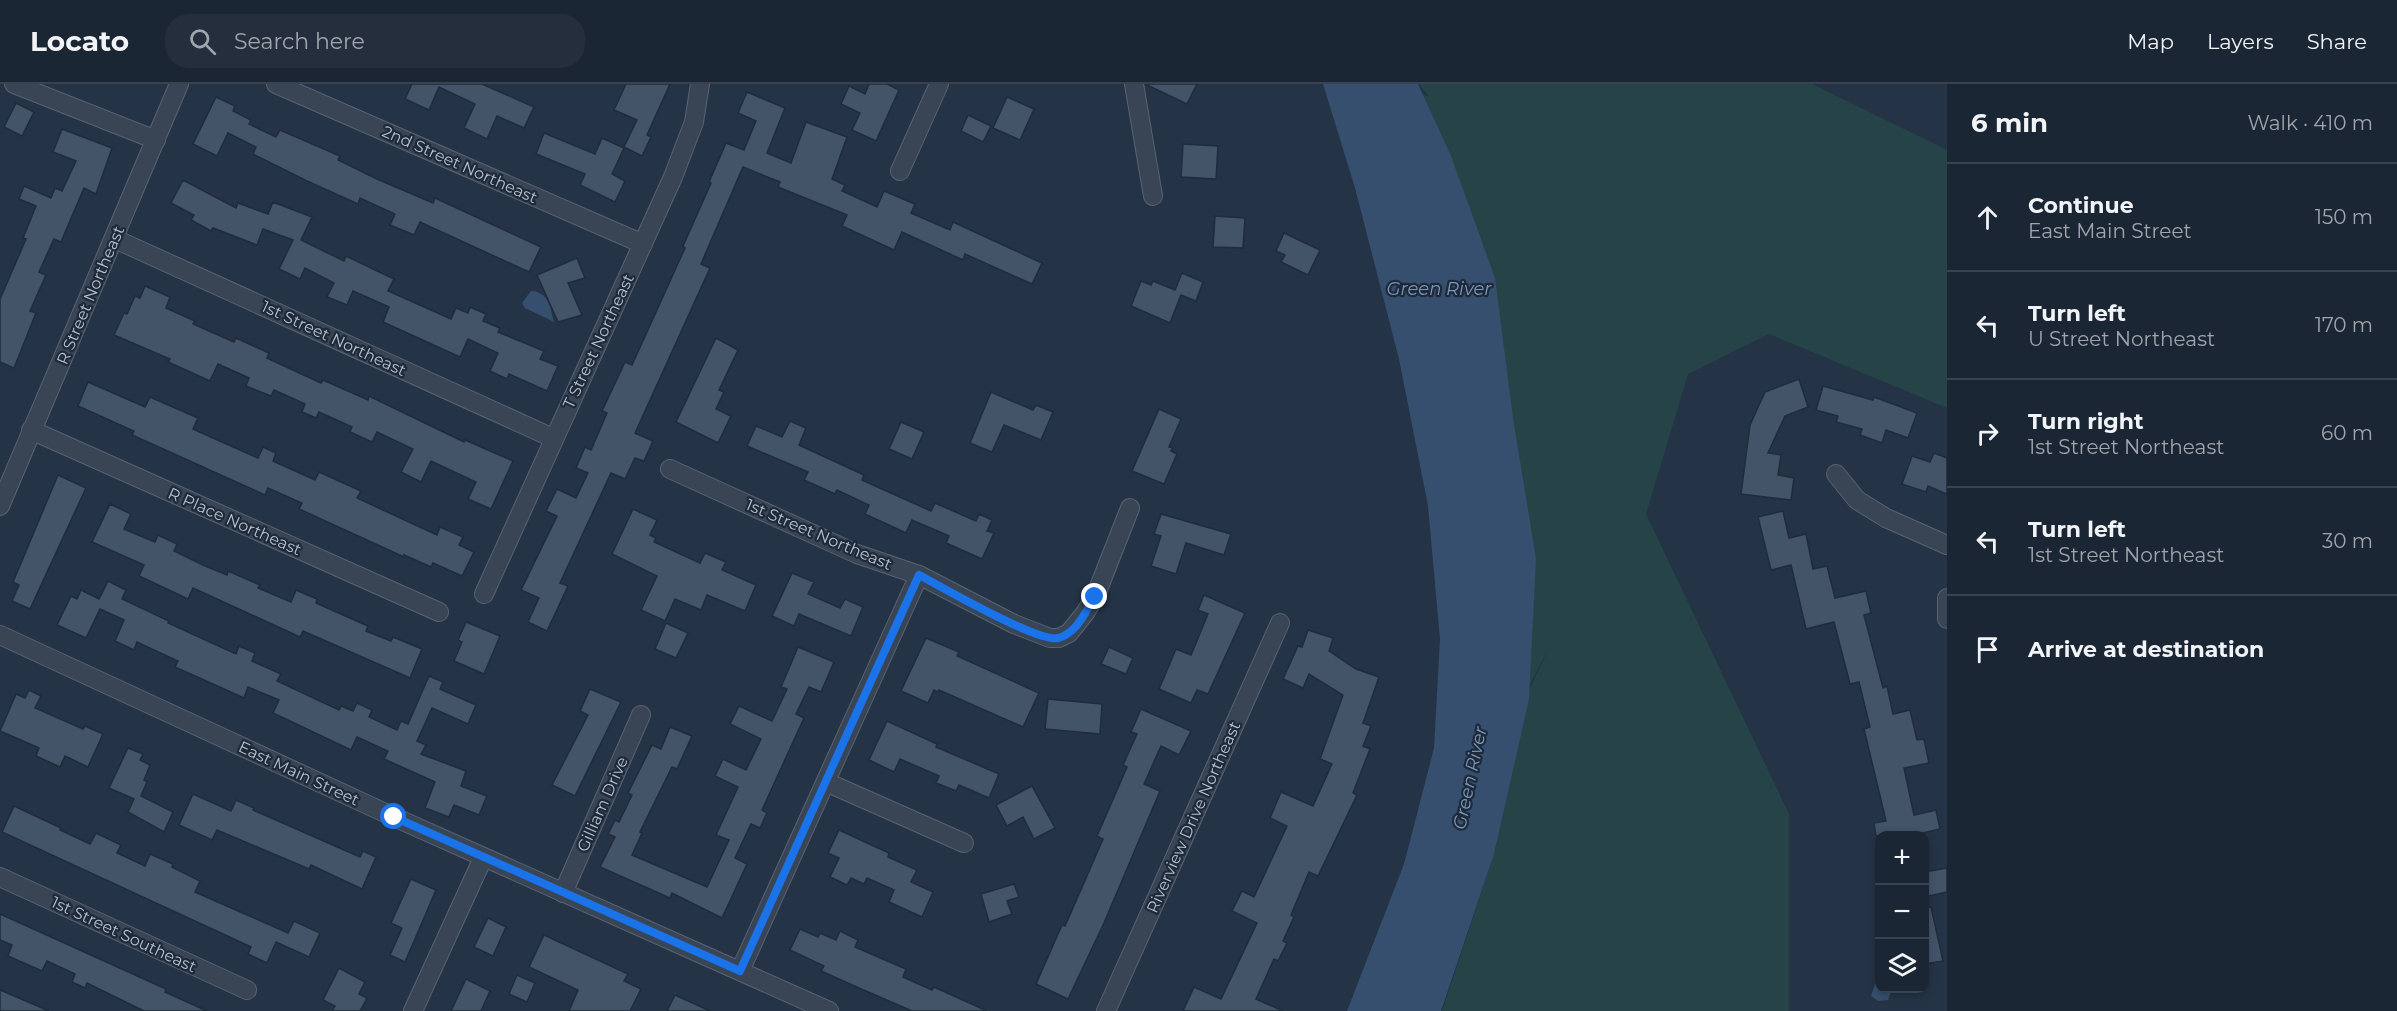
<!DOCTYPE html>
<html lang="en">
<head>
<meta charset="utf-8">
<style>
  body { margin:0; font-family:Montserrat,sans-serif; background:#242e3c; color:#f1f3f6 }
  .controls { position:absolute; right:18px; bottom:18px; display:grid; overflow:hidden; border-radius:12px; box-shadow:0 3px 9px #0003 }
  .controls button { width:54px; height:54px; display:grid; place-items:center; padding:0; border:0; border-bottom:2px solid #39434f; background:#1b2634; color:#f1f3f6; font:30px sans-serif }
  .stop { position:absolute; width:18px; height:18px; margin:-14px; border:4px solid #1a73e8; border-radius:50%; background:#fff }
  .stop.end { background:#1a73e8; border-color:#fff; box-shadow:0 2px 6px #0008 }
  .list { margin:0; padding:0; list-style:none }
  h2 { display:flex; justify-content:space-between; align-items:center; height:78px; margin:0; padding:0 24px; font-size:26px }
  h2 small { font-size:20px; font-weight:400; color:#a0a5ac }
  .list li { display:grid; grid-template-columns:39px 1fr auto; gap:18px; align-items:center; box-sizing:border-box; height:108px; padding:0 24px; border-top:2px solid #39434f }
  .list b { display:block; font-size:22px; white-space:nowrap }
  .list p { margin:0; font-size:20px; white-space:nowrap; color:#a0a5ac }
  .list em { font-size:20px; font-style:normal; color:#a0a5ac }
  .icon { flex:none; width:33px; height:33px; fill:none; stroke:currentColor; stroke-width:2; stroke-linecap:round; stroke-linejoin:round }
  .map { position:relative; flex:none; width:1947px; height:927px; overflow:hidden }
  header { display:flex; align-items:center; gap:36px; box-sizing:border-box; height:84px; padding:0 30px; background:#1b2634; border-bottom:2px solid #39434f }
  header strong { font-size:28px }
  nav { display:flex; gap:33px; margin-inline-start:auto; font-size:21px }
  .search { width:420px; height:54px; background:#242e3c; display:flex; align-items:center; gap:15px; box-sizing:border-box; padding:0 21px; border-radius:24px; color:#a0a5ac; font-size:22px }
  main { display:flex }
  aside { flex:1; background:#1b2634 }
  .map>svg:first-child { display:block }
  .green { fill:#264447 }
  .water { fill:#364f6f }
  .building { fill:#435368; stroke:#202c3c; stroke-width:1.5 }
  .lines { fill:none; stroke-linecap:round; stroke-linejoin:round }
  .minor-casing { stroke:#586372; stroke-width:20 }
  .minor { stroke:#394555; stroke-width:18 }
  .route { stroke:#1a73e8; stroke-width:8 }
  .labels { text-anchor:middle; stroke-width:4.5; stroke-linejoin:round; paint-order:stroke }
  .street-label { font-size:16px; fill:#b7c0ce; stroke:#1e2a3a }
  .water-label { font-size:18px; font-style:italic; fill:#7b97b9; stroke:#1e2a3a }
</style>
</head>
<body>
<header>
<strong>Locato</strong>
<div class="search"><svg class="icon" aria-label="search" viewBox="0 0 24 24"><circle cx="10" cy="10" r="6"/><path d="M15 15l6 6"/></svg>Search here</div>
<nav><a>Map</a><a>Layers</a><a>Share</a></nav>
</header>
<main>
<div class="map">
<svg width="1947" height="927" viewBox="0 0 1947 927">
  <rect width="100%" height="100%" fill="#243346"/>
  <polygon class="green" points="1399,0 1429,13 1419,0 1812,0 1947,66 1947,324 1769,250 1688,290 1646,430 1789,730 1789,927 1442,927 1494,770 1530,604 1550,562 1484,689"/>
  <g class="water">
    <polygon points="1323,0 1418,0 1451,72 1495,194 1513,334 1536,475 1529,615 1494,770 1441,927 1347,927 1404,780 1434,664 1440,555 1428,422 1399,275 1355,104"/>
    <path d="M531,207C549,208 550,223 554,238L525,224L522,219Z"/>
    <polygon points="1879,888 1880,904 1892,905 1888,916 1878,917 1871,912"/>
  </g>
  <g class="building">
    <polygon points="412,0 482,0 534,23 524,44 497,32 487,55 464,44 475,20 439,3 429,26 405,15"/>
    <polygon points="626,0 670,0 647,51 651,53 642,72 624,63 637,36 614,26"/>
    <polygon points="869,0 887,0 899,6 876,57 852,46 860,29 841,20 849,2 865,10"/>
    <polygon points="1145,0 1197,0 1187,20"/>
    <polygon points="747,8 785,24 767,69 791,79 806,38 847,53 832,95 845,101 842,107 877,123 884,107 915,120 911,129 950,146 953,138 1042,179 1032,200 965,170 963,176 902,148 894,166 842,142 847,131 778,103 780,98 743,83 701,180 710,184 635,349 653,357 644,377 635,374 625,395 611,389 560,499 568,502 547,547 528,538 539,514 521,506 557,432 546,427 557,405 576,414 588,389 576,384 585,363 591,366 607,329 602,327 625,278 632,281 685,164 683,162 711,99 709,98 726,59 744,66 756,37 738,29"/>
    <polygon points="216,13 235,22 233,27 251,36 249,40 276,53 280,46 340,72 338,76 377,95 433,119 435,114 541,163 529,188 420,138 414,151 390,141 395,130 360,114 358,120 307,97 253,70 256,63 228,49 217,72 193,60"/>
    <polygon points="1007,13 1034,25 1020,56 993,44"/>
    <polygon points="16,19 34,28 22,52 4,43"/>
    <polygon points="968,31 991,42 983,58 961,47"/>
    <polygon points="62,45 112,64 96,110 84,104 61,158 54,155 39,188 46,191 30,227 36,229 14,284 0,278 0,215 26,155 23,154 36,122 19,115 24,102 51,114 55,104 62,107 76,77 53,68"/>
    <polygon points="544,49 595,70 602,54 624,64 612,90 625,97 615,118 580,101 585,90 536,70"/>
    <polygon points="1183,60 1218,62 1216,95 1181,93"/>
    <polygon points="183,96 236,124 238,119 268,130 273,118 312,133 301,156 344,177 346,172 394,195 388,207 451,235 456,224 468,229 470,223 486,230 483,237 500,244 498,248 544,267 540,275 558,282 547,307 509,290 507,295 490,287 498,269 468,255 460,273 383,238 389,223 353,207 347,221 327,213 334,199 305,184 300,195 279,185 293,156 263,145 257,161 213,144 211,147 191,136 194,131 171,119"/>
    <polygon points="1215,132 1245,134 1243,164 1213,163"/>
    <polygon points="1284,149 1320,166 1308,191 1281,178 1285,171 1276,167"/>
    <polygon points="577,174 585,194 568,199 582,231 558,238 537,191"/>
    <polygon points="1182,189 1203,198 1196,217 1181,211 1170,239 1131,222 1141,197 1151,201 1153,197 1175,206"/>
    <polygon points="145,202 170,213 166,224 195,237 193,240 234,258 236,254 269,269 267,274 321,299 323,296 368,316 369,312 464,358 465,356 513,377 491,425 468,415 476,398 431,377 421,398 401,388 413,365 377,348 372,358 350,348 352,343 319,328 316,334 302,328 305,320 274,306 271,312 246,302 249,294 218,280 210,297 168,278 170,275 114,251 124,229 127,230 135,212 140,214"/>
    <polygon points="716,254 738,266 719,306 724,308 716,325 731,332 718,359 676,338"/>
    <polygon points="1799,295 1808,323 1785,332 1768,369 1781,371 1778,391 1794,394 1791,416 1741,410 1750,341 1765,308"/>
    <polygon points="88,298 145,323 150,313 198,334 193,345 258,374 263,363 276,369 273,377 315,396 319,388 361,407 357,414 437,451 440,443 463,453 459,461 474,468 462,492 433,479 431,483 404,471 404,473 299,425 302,419 268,404 265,411 132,351 134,347 78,322"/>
    <polygon points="1823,302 1873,316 1874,313 1917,329 1908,354 1886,346 1882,359 1860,351 1862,345 1836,338 1838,332 1816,326"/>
    <polygon points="991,308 1033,326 1036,321 1053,328 1041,356 1004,341 992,368 970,359"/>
    <polygon points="1159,325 1181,335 1169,363 1173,364 1171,367 1177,370 1164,400 1132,387"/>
    <polygon points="790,337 806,344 799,361 864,391 862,396 931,427 935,419 976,437 979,430 992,436 987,447 994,449 982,475 946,459 949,452 912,436 906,449 865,430 869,421 837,406 835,410 804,396 808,388 747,362 756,342 782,353"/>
    <polygon points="901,338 924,348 912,375 889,365"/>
    <polygon points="1934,369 1947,374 1947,410 1928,402 1926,408 1902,400 1912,372 1930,378"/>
    <polygon points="58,391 86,404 30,525 12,517 19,501 13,498"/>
    <polygon points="110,420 131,430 124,445 155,458 158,451 177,460 174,467 203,481 227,491 228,487 260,501 258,504 291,518 296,506 317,515 316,519 368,542 366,547 391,557 393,553 422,565 410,594 303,547 300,553 193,504 188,515 139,492 144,481 92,458"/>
    <polygon points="633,425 657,436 650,451 656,454 654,458 700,479 705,469 726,478 722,486 756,501 745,527 707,511 701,526 675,515 665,537 641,526 657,492 612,470"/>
    <polygon points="1783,427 1789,454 1806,450 1813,485 1827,482 1835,514 1866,507 1871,529 1864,531 1883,604 1887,602 1893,630 1910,626 1917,656 1924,655 1929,679 1904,684 1914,731 1936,726 1940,745 1910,752 1876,752 1874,739 1886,737 1864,645 1870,643 1859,598 1850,600 1834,538 1806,545 1791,481 1771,486 1758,433"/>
    <polygon points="1161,430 1231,450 1224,471 1186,459 1176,490 1151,482 1161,452 1154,450"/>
    <polygon points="792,489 814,498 808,510 840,524 845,515 863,523 851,552 799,530 794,542 772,532"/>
    <polygon points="108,497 126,506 122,515 169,537 168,539 236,570 239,562 255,569 252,577 281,590 277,597 339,626 341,622 353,627 357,619 372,626 369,633 397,646 401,637 408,640 429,592 443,598 440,605 476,621 468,640 432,624 417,657 426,661 421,670 466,687 461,702 487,712 479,731 454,721 449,733 425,724 435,698 384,675 388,667 357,653 351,666 273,629 279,616 248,603 244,614 175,583 178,577 137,558 134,566 115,557 124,536 100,525 86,554 57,541 71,512 77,515 81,506 99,515"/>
    <polygon points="1204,511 1245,529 1208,610 1197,606 1191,619 1159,605 1176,565 1191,571 1208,530 1198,526"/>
    <polygon points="466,538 500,552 484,590 454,577 462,558 458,556"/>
    <polygon points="666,539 688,549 676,574 655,565"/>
    <polygon points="1308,546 1333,554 1329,567 1356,585 1379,593 1363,639 1371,642 1363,662 1370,665 1353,709 1357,711 1318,792 1309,788 1291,831 1294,833 1283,857 1287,859 1278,877 1274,875 1256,915 1283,927 1183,927 1194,903 1221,915 1257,839 1232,827 1242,807 1254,813 1287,742 1270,734 1281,708 1313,722 1332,680 1320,675 1343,611 1309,590 1303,604 1283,595 1298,562 1302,563"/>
    <polygon points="926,554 959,568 957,572 1039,609 1023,643 939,606 938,608 934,606 928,619 901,607"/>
    <polygon points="798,563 834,578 821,608 809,603 796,630 804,634 762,726 767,729 760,744 751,740 735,774 747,780 722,834 672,809 670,814 600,783 615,753 608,750 615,736 619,738 632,711 628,709 652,661 661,665 670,643 692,652 677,685 672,683 640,748 642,749 632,771 707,803 729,756 716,751 738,703 715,692 723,675 746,686 761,655 730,640 739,622 772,637 787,605 781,603"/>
    <polygon points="1109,563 1133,574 1126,590 1101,580"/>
    <polygon points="590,605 621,618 575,712 552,701 588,631 580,627"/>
    <polygon points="29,606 41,612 35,624 83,645 85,642 103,650 88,683 65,672 60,683 36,672 39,664 0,647 16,610 25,614"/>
    <polygon points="1048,615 1102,620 1100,650 1045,645"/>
    <polygon points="1141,625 1191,647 1179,671 1161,662 1144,700 1160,707 1104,839 1068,915 1036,900 1062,841 1065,842 1103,755 1097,752 1127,683 1123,681 1137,650 1131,648"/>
    <polygon points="887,637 937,660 936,663 999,690 989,714 959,701 956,707 936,699 939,692 900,675 894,688 869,676"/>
    <polygon points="128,664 143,670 140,676 150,681 144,696 147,698 141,712 173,728 164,748 128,728 134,715 109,704"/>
    <polygon points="1032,702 1055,744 1034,755 1023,733 1007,742 996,721"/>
    <polygon points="193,710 231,727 236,716 254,724 253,726 360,773 363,767 376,773 362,805 311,781 309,785 217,746 212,756 179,741"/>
    <polygon points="14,722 61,744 60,746 90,760 96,749 121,761 117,769 145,782 150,770 173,780 172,783 200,797 195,808 288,849 294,837 320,849 309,873 276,858 267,879 248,870 251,863 2,748"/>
    <polygon points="839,746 889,769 888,773 917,786 911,798 933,808 922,833 889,818 894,806 867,794 864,800 851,794 847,801 830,793 839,774 828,769"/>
    <polygon points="1947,784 1947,808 1924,813 1924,788"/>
    <polygon points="411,795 436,806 405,878 390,871 402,844 391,839"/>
    <polygon points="1014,800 1019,813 1007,817 1012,830 989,838 981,810"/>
    <polygon points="1931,823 1943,877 1924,880 1924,824"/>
    <polygon points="0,830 166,905 165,908 207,927 144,927 87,899 85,904 72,898 75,890 47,877 42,887 8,872 12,861 0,856"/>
    <polygon points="488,834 506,843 493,872 474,863"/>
    <polygon points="800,845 818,853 820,849 836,856 840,847 858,856 855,863 906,885 903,893 932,906 934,903 987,927 912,927 859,904 821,887 824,882 790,866"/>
    <polygon points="544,851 628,890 624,897 641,905 630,927 569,927 578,906 529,883"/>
    <polygon points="339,884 365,898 359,910 367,914 360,927 332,927 335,922 323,916"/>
    <polygon points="517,891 535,899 527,918 509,910"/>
    <polygon points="466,895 490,907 481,927 451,927"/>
    <polygon points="0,906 49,927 0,927"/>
    <polygon points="675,911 710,927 667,927"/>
  </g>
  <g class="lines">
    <defs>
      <g id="minor">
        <polyline points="14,0 156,56"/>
        <polyline points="276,0 643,160"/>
        <polyline points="1134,0 1153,112"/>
        <polyline points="900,87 939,0"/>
        <polyline points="115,155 553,354"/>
        <polyline points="31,346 439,528"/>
        <polyline points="670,385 857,470 919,491 1014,540 1050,554 1059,554 1069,549 1085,529 1095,513 1130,424"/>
        <polyline points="1836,390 1857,416 1886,434 1947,461"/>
        <polyline points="0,422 179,0"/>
        <polyline points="484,510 673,93 694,38 700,0"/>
        <polyline points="1947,514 1947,535"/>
        <polyline points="0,551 394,733 829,927"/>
        <polyline points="826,698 964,759"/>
        <polyline points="0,793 247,906"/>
        <polyline points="563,809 641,631"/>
        <polyline points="740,887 919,491"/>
        <polyline points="413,927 483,774"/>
        <polyline points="1106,927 1280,539"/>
      </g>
    </defs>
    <use href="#minor" class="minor-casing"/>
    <use href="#minor" class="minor"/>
  </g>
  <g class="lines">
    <path class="route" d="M394,733L740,887L919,491C942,503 1038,559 1058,554C1077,549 1085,528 1095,513"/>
  </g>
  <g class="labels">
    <g class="street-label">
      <text transform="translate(460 80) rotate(24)" y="6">2nd Street Northeast</text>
      <text transform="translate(90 211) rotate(-67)" y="6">R Street Northeast</text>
      <text transform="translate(334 254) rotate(25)" y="6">1st Street Northeast</text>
      <text transform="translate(598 257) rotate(-65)" y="6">T Street Northeast</text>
      <text transform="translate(235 437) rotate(24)" y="6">R Place Northeast</text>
      <text transform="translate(819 450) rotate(23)" y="6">1st Street Northeast</text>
      <text transform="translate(299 689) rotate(25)" y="6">East Main Street</text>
      <text transform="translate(602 720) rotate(-66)" y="6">Gilliam Drive</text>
      <text transform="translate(1193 733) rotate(-66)" y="6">Riverview Drive Northeast</text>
      <text transform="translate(124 850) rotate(25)" y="6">1st Street Southeast</text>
    </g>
    <g class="water-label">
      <text x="1439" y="211">Green River</text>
      <text transform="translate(1470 694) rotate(-78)" y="6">Green River</text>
    </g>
  </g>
</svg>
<div class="controls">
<button>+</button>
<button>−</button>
<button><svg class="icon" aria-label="layers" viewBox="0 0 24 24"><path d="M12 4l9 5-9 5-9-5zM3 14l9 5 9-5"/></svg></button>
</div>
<div class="stop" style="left:394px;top:733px"></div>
<div class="stop end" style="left:1095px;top:513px"></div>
</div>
<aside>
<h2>6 min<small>Walk · 410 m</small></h2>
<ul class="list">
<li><svg class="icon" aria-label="ahead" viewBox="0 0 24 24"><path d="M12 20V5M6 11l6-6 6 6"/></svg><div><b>Continue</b><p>East Main Street</p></div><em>150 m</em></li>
<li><svg class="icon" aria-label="left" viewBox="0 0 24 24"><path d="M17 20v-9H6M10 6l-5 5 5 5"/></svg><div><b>Turn left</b><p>U Street Northeast</p></div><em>170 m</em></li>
<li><svg class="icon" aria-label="right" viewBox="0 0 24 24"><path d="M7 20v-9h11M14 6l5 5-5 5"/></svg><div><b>Turn right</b><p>1st Street Northeast</p></div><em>60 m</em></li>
<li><svg class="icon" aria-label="left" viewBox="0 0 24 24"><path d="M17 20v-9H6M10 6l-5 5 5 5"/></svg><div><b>Turn left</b><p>1st Street Northeast</p></div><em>30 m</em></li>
<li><svg class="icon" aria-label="arrive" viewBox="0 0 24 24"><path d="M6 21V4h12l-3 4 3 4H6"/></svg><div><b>Arrive at destination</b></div></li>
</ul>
</aside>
</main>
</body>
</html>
